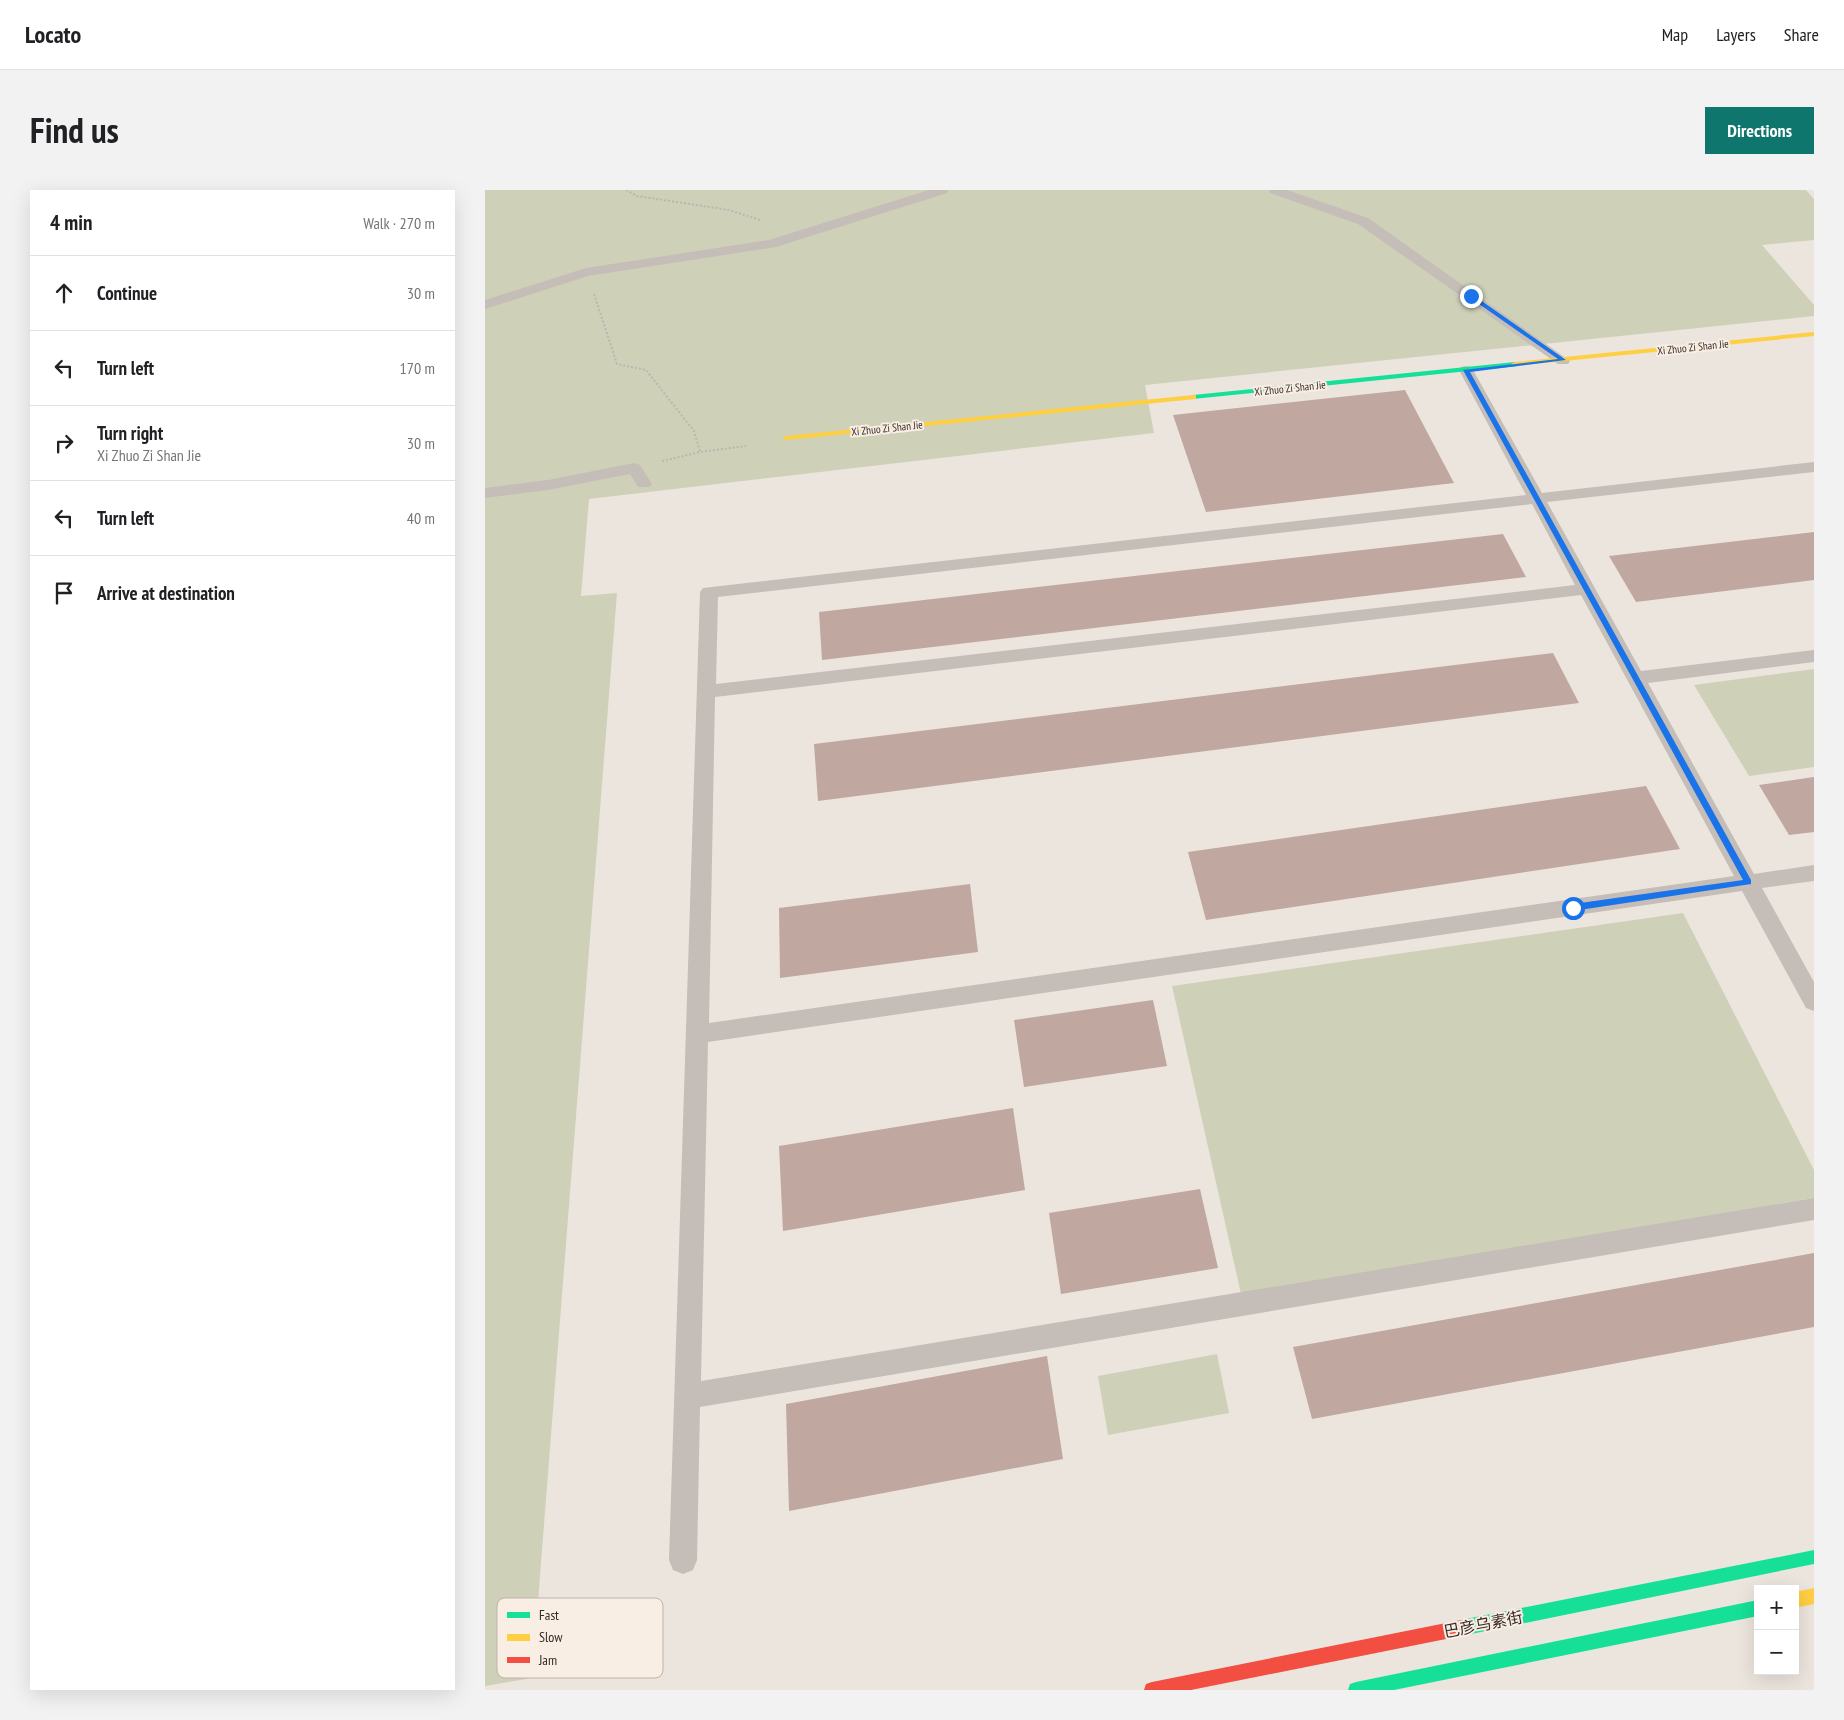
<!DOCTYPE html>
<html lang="en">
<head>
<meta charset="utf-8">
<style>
  body { margin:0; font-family:"PT Sans Narrow","Noto Sans SC",sans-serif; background:#f2f2f2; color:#202124 }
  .controls { position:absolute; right:15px; bottom:15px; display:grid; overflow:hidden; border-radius:0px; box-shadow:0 5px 20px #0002 }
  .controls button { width:45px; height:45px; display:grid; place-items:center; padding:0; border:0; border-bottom:1px solid #e0e0e0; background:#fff; color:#202124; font:25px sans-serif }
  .stop { position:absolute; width:15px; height:15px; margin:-11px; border:4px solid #1a73e8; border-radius:50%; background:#fff }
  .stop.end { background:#1a73e8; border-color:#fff; box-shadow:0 1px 5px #0008 }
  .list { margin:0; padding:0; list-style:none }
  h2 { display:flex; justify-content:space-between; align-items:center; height:65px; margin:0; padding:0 20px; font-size:21px }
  h2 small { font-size:16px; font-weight:400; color:#757577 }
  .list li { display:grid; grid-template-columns:32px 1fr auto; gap:15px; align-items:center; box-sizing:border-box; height:75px; padding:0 20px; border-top:1px solid #e0e0e0 }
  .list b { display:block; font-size:19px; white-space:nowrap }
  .list p { margin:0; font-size:16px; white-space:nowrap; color:#757577 }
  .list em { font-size:16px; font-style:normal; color:#757577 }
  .icon { flex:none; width:28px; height:28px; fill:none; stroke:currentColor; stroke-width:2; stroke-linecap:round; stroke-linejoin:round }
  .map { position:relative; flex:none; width:1329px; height:1500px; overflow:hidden; border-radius:0px }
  header { display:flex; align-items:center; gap:30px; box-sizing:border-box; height:70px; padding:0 25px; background:#fff; border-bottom:1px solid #e0e0e0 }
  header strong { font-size:24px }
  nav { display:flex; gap:28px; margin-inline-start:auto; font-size:18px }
  .intro { display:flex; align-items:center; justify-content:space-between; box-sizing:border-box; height:120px; padding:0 30px }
  h1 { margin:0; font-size:35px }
  .button { padding:12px 22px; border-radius:0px; background:#0f766e; color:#fff; font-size:18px; font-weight:700 }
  main { display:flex; gap:30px; padding:0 30px }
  aside { flex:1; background:#fff; border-radius:0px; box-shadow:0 5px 20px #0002 }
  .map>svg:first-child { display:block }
  .green { fill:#ced1b8 }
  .building { fill:#c0a79f }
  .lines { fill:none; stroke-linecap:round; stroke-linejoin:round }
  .path { stroke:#bdb5b0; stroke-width:2; stroke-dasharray:2 2; stroke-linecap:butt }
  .lane { fill:#c5bdb7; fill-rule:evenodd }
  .fast { fill:#16e098; fill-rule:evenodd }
  .slow { fill:#ffcf43; fill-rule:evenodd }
  .jam { fill:#f24e42; fill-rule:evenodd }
  .route { fill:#1a73e8 }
  .labels { text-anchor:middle; stroke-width:4; stroke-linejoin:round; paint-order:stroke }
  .far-street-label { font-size:11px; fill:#352a26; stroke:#f9eee4 }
  .near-street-label { font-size:16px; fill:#352a26; stroke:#f9eee4 }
  .key { fill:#f9eee4; stroke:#beb3ab; stroke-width:1 }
  .key-label { font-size:14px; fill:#352a26 }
</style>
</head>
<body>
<header>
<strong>Locato</strong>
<nav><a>Map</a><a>Layers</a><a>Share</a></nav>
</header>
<div class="intro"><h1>Find us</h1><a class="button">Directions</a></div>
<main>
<aside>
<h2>4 min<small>Walk · 270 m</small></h2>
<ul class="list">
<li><svg class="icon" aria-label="ahead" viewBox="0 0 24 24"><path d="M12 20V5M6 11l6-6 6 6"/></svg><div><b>Continue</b></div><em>30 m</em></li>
<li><svg class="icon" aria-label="left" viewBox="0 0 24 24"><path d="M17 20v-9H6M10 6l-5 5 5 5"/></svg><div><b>Turn left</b></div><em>170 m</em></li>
<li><svg class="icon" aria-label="right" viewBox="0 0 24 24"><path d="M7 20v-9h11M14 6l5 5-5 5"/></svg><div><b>Turn right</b><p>Xi Zhuo Zi Shan Jie</p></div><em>30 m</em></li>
<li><svg class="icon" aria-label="left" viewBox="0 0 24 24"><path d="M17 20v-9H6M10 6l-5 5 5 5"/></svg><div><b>Turn left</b></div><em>40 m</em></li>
<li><svg class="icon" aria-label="arrive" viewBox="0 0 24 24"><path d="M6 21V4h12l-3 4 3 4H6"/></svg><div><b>Arrive at destination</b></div></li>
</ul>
</aside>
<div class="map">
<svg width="1329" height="1500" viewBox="0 0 1329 1500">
  <rect width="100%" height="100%" fill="#ece5de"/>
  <g class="green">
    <polygon points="0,0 1321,0 1329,9 1329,50 1277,55 1329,115 1329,126 660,195 669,243 104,309 96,406 132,403 47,1488 0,1496"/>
    <polygon points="1329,479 1329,577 1264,586 1209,495"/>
    <polygon points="1198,723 1329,980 1329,1008 756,1104 687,796"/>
    <polygon points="732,1164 744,1223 623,1245 613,1186"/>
  </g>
  <g class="building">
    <polygon points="920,200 969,293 721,322 688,225"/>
    <polygon points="1329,342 1329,390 1151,412 1124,366"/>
    <polygon points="1018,344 1041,387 337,470 334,422"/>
    <polygon points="1068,463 1094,513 333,611 329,554"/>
    <polygon points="1329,587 1329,642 1304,645 1274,595"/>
    <polygon points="1161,596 1195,659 721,730 703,662"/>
    <polygon points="485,694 493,762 295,788 294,718"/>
    <polygon points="668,810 682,876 539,897 529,830"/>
    <polygon points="528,918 540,1000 298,1041 294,956"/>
    <polygon points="715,999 733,1078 576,1104 564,1023"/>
    <polygon points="1329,1063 1329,1137 827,1229 808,1157"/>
    <polygon points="562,1166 578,1269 304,1321 301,1214"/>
  </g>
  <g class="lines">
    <g class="path">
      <polyline points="141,0 152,6 244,20 275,30"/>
      <polyline points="109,104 132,174 161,180 209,241 215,262"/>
      <polyline points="177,271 215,262 261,256"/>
    </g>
    <g class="lane">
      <polygon points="444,0 463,0 462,3 291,57 103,86 0,119 0,110 101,78 284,50"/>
      <polygon points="784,0 802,0 883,28 1085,171 1083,174 1073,174 873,34 785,3"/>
      <path d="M981,176L986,177L988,180L1057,303L1329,272V282L1062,312L1156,481L1329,460V472L1163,493L1269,684L1329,675V691L1277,698L1329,792V821L1321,818L1257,701L223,852L216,1191L1329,1008V1030L215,1217L212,1370L208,1380L198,1384L188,1380L184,1370L215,402L218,398L1041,305L974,180L976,177ZM1047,314L1090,395L231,494L233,407ZM1096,405L1249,686L224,833L230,507Z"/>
      <polygon points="149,273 155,275 167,294 165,297 153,297 145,284 63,300 0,308 0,298 63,290"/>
    </g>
    <g class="fast">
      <polygon points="1030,172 1034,174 1033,176 708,209 704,207 708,205"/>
      <polygon points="1329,1360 1329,1374 981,1445 976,1442 973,1437 976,1432 981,1429"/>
      <polygon points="1273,1410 1273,1426 909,1500 863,1500 865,1494 871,1492"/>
    </g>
    <g class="slow">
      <polygon points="1329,142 1329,146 1030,176 1026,174 1030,172"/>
      <polygon points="708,205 711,205 711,209 301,250 297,248 301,246"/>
      <polygon points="1329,1398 1329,1414 1310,1418 1310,1402"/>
    </g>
    <polygon class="jam" points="981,1429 986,1432 989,1437 986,1442 981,1445 706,1500 659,1500 661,1494 667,1492"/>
  </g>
  <polygon class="route" points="984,105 988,105 1081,170 985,182 1266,690 1266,694 1088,721 1084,718 1088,714 1258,690 978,180 1073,169 984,107"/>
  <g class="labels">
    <g class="far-street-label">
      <text transform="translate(1208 157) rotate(-6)" y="4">Xi Zhuo Zi Shan Jie</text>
      <text transform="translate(805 198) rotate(-6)" y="4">Xi Zhuo Zi Shan Jie</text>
      <text transform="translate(402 238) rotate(-6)" y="4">Xi Zhuo Zi Shan Jie</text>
    </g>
    <g class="near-street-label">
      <text transform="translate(998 1434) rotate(-11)" y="6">巴彦乌素街</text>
    </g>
  </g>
  <rect x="12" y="1408" width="166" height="80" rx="8" class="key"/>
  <rect x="22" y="1422" width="23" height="6" fill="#16e098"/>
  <rect x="22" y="1444" width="23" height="7" fill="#ffcf43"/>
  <rect x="22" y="1467" width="23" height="6" fill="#f24e42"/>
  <g class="key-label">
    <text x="54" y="1430">Fast</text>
    <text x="54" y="1452">Slow</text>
    <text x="54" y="1475">Jam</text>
  </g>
</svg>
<div class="controls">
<button>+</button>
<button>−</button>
</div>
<div class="stop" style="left:1088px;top:718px"></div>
<div class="stop end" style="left:986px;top:106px"></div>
</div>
</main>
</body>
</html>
